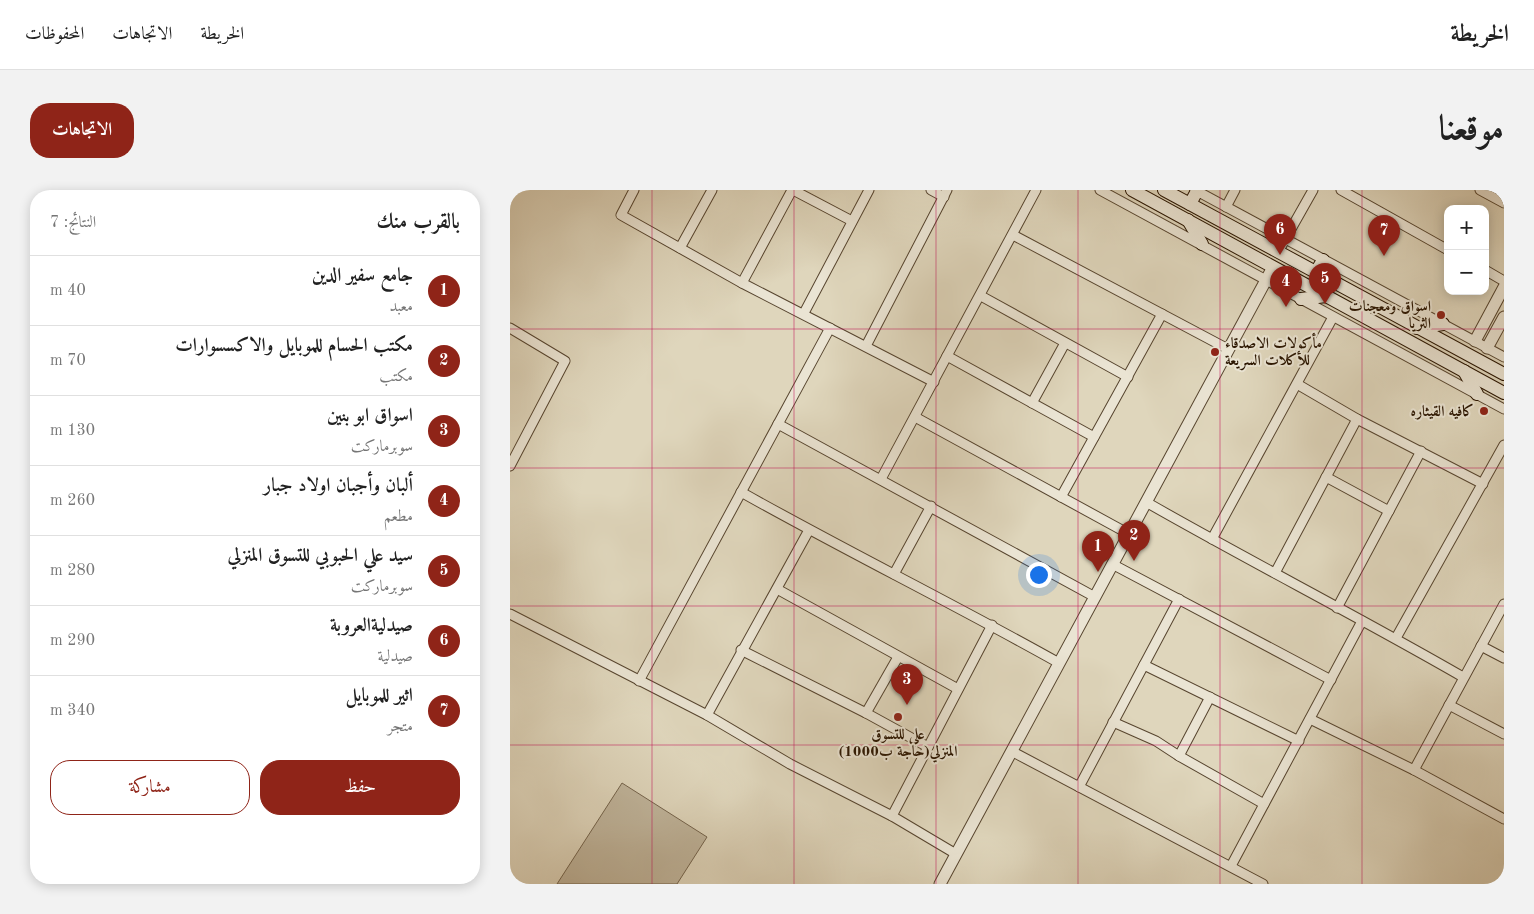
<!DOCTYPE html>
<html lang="ar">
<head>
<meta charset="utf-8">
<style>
  body { margin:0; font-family:"Old Standard TT",Amiri,serif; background:#f2f2f2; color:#222; direction:rtl }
  .controls { position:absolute; right:15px; top:15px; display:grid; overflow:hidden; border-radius:10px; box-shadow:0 2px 12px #0003 }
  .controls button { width:45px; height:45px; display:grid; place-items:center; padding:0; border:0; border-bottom:1px solid #e0e0e0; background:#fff; color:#222; font:25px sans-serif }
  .you { position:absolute; left:528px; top:384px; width:18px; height:18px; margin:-12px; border:4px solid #fff; border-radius:50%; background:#1a73e8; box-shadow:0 0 0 8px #1a73e833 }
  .badge { display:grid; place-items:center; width:32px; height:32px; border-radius:50%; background:#8f2418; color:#fff; font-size:16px; font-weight:700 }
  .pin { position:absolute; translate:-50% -41px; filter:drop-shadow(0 1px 2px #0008) }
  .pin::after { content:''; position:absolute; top:26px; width:18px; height:15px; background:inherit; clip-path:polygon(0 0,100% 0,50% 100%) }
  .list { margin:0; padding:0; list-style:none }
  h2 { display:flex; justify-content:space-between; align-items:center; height:65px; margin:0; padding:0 20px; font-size:21px }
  h2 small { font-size:16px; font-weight:400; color:#767676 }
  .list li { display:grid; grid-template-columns:32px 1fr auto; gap:15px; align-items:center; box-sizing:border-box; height:70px; padding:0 20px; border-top:1px solid #e0e0e0 }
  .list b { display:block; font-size:19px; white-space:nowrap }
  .list p { margin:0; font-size:16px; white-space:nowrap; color:#767676 }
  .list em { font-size:16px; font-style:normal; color:#767676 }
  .actions { display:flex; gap:10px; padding:15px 20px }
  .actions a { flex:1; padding:11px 0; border:1px solid #8f2418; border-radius:20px; text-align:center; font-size:18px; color:#8f2418 }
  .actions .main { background:#8f2418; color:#fff }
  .map { position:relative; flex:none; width:994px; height:694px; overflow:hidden; direction:ltr; border-radius:20px }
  header { display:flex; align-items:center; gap:30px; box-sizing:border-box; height:70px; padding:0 25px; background:#fff; border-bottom:1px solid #e0e0e0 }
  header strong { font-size:24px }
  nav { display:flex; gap:28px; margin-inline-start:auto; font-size:18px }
  .intro { display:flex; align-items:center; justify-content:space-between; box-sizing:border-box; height:120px; padding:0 30px }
  h1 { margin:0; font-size:35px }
  .button { padding:12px 22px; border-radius:20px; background:#8f2418; color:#fff; font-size:18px; font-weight:700 }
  main { display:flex; gap:30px; padding:0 30px }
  aside { flex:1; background:#fff; border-radius:20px; box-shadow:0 2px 12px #0003 }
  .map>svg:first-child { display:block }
  .green { fill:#c0b59c; stroke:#75654e }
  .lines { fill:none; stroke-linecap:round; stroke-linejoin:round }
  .minor-casing { stroke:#57452f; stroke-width:11 }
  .tertiary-casing { stroke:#57452f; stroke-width:13 }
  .secondary-casing { stroke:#2a1500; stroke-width:14 }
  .minor { stroke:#eae4d3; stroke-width:9 }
  .tertiary { stroke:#eae4d3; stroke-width:11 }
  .secondary { stroke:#eae4d3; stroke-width:12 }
  .grid { fill:none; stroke:#c2185b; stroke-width:1; stroke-opacity:0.55 }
  .poi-dot { fill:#8f2418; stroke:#eae4d3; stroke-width:2 }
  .labels { text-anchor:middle; stroke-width:4; stroke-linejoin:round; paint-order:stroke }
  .poi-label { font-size:15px; font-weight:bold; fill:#2a1500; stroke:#eae4d3; text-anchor:end }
</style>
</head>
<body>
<header>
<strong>الخريطة</strong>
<nav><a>الخريطة</a><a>الاتجاهات</a><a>المحفوظات</a></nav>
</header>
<div class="intro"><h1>موقعنا</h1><a class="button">الاتجاهات</a></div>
<main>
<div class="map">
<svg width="994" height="694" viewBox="0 0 994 694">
  <rect width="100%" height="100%" fill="#dfd6bc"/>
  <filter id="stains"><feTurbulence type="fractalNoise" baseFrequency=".004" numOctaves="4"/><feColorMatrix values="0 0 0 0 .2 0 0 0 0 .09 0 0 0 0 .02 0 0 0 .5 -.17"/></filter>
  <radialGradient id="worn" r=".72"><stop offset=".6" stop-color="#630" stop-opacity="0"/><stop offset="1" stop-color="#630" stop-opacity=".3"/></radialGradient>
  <polygon class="green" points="112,593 197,647 167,694 47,694"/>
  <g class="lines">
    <defs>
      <g id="minor">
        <polyline points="124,0 111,25 232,93 424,192"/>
        <polyline points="283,0 342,31"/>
        <polyline points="421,0 434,7"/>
        <polyline points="590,0 994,219"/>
        <polyline points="685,0 994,167"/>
        <polyline points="831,0 938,60"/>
        <polyline points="970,0 994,13"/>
        <polyline points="716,17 725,0"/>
        <polyline points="503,45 718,159"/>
        <polyline points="170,58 202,0"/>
        <polyline points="768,62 803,0"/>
        <polyline points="975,80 994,91"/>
        <polyline points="232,93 282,0"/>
        <polyline points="471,106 618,187"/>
        <polyline points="294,123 359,0"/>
        <polyline points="0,138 55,171 0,276"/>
        <polyline points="356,156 437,0"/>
        <polyline points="437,166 584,247"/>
        <polyline points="787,194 847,229 973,294"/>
        <polyline points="522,213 555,153"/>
        <polyline points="405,227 619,344"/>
        <polyline points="268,234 585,407"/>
        <polyline points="816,287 879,321"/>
        <polyline points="371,289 526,0"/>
        <path d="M231,302C336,361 444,414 549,473"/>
        <polyline points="551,307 652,124"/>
        <path d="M636,312C741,372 849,427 953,487"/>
        <polyline points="702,349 823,127"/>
        <polyline points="602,374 821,490"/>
        <polyline points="765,383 847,229"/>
        <polyline points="384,384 421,316"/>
        <polyline points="267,399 448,499"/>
        <polyline points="827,418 911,261"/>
        <polyline points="0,424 197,525 280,574 382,626 446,664"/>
        <polyline points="886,448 994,255"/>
        <polyline points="971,456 994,468"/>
        <polyline points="231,460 356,523 418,557"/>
        <polyline points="634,475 789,551"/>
        <polyline points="129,491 320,138"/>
        <polyline points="939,515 994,544"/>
        <polyline points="356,523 388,467"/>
        <polyline points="197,525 299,340"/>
        <polyline points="800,529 904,580 994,629"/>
        <polyline points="603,532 646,551 669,566 754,614"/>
        <polyline points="503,562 753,694"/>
        <polyline points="669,566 700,507"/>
        <polyline points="904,580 994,414"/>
        <polyline points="569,597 669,409"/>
        <polyline points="382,626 482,435"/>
        <polyline points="721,676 852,431"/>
      </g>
      <g id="tertiary">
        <polyline points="965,151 994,97"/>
        <polyline points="977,158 994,127"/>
        <polyline points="430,694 763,77"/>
      </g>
      <g id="secondary">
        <polyline points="622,0 994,203"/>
        <polyline points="654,0 994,184"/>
        <polyline points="680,14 687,1"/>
        <polyline points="678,30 692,54"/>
        <polyline points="806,82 813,70"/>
        <polyline points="791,109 816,106"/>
        <polyline points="907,138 933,134"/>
        <polyline points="954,181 967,204"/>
      </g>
    </defs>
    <use href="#minor" class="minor-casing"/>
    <use href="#tertiary" class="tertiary-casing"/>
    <use href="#secondary" class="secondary-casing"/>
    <use href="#minor" class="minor"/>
    <use href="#tertiary" class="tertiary"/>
    <use href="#secondary" class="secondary"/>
  </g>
  <path class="grid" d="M142,0V694M284,0V694M426,0V694M568,0V694M710,0V694M852,0V694M0,139H994M0,278H994M0,416H994M0,555H994"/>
  <g class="poi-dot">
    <circle cx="931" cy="125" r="5"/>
    <circle cx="705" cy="162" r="5"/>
    <circle cx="974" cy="221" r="5"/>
    <circle cx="388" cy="527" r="5"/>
  </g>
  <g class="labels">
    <g class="poi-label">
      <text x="921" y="121">اسواق ومعجنات<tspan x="921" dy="17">الثريا</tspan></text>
      <text x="715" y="158" text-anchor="start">مأكولات الاصدقاء<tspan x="715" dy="17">للأكلات السريعة</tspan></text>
      <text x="964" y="226">كافيه القيثاره</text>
      <text x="388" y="549" text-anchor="middle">علي للتسوق<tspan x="388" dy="17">المنزلي(حاجة ب1000)</tspan></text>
    </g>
  </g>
  <rect width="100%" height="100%" filter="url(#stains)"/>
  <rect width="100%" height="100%" fill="url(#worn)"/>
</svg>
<div class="controls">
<button>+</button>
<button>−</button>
</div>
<div class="you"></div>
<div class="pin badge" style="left:588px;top:382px">1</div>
<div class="pin badge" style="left:624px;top:371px">2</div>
<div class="pin badge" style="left:397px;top:515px">3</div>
<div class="pin badge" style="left:776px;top:117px">4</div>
<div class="pin badge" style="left:815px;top:114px">5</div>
<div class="pin badge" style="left:770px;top:65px">6</div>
<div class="pin badge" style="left:874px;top:66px">7</div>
</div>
<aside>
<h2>بالقرب منك<small>النتائج: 7</small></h2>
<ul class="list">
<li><span class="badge">1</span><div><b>جامع سفير الدين</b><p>معبد</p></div><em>40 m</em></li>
<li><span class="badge">2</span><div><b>مكتب الحسام للموبايل والاكسسوارات</b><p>مكتب</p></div><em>70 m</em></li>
<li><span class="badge">3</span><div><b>اسواق ابو بنين</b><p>سوبرماركت</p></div><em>130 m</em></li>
<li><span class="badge">4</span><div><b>ألبان وأجبان اولاد جبار</b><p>مطعم</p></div><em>260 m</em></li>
<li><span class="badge">5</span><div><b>سيد علي الحبوبي للتسوق المنزلي</b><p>سوبرماركت</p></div><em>280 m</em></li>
<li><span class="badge">6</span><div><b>صيدليةالعروبة</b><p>صيدلية</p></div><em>290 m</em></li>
<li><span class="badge">7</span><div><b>اثير للموبايل</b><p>متجر</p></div><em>340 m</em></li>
</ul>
<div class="actions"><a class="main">حفظ</a><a>مشاركة</a></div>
</aside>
</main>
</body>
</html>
